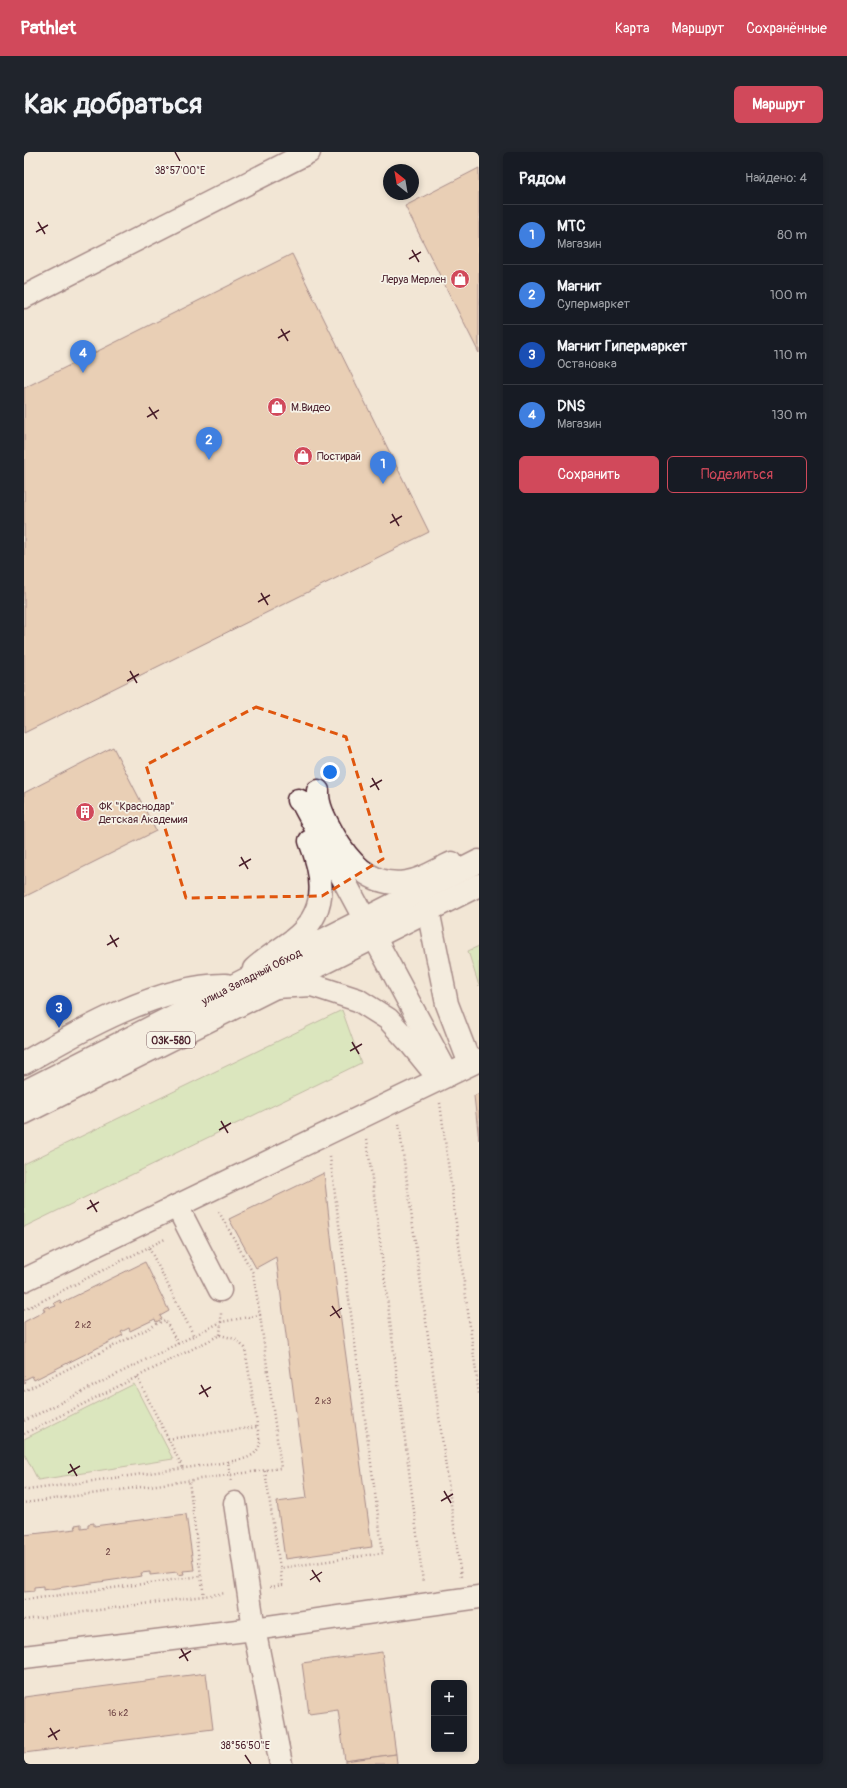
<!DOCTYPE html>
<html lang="ru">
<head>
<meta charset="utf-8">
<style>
  body { margin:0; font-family:Pangolin,sans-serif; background:#20242c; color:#f1f3f6 }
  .controls { position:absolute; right:12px; bottom:12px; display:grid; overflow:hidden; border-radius:6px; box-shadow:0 2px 6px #0003 }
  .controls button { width:36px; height:36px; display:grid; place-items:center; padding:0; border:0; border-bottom:1px solid #363941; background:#171b24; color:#f1f3f6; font:20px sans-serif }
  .compass { position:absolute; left:359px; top:12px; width:36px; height:36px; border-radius:50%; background:#171b24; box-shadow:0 2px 6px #0003; rotate:329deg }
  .you { position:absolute; left:306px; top:620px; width:14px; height:14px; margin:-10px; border:3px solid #fff; border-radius:50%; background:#1a73e8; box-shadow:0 0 0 6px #1a73e833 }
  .badge { display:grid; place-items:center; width:26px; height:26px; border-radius:50%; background:#d1495b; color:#fff; font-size:13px; font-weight:700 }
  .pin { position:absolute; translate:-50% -33px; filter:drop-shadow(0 1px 2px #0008) }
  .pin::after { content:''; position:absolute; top:21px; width:14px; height:12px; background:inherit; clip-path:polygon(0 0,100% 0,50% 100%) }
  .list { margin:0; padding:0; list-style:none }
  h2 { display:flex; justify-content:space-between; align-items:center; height:52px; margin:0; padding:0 16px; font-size:17px }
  h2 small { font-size:13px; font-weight:400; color:#9ea1a6 }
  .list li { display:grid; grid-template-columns:26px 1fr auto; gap:12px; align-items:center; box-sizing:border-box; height:60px; padding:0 16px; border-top:1px solid #363941 }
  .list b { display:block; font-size:15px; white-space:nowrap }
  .list p { margin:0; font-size:13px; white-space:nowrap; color:#9ea1a6 }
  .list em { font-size:13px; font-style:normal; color:#9ea1a6 }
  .actions { display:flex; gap:8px; padding:12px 16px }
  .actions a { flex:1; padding:9px 0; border:1px solid #d1495b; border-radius:6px; text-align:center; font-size:14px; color:#d1495b }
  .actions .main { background:#d1495b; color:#fff }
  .map { position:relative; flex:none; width:455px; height:1612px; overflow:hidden; border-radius:6px }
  header { display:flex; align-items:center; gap:24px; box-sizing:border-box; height:56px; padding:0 20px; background:#d1495b; color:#fff }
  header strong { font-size:19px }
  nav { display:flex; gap:22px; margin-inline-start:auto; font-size:14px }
  .intro { display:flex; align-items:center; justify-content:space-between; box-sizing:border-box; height:96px; padding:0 24px }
  h1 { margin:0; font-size:28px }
  .button { padding:10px 18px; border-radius:6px; background:#d1495b; color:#fff; font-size:14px; font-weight:700 }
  main { display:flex; gap:24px; padding:0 24px }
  aside { flex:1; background:#171b24; border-radius:6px; box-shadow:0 2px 6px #0003 }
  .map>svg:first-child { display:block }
  .green { fill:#bfe7a2; stroke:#848366 }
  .building { fill:#deb38f; stroke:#4a1f2b }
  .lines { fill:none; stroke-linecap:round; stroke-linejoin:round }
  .minor-casing { stroke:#4a1f2b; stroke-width:25 }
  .highway-casing { stroke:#4a1f2b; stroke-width:25 }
  .path { stroke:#4a1f2b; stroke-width:2.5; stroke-dasharray:1 3; stroke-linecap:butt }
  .minor { stroke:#f7f3e8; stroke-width:22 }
  .highway { stroke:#f7f3e8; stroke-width:22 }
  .marked { fill:none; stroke:#e0560e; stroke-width:3; stroke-dasharray:8 5; stroke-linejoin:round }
  .ticks { fill:none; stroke:#4a1f2b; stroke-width:1.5 }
  .labels { text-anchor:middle; stroke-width:3.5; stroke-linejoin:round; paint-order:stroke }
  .number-label { font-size:9px; fill:#6f4444 }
  .shield { fill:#f7f3e8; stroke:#7e5f64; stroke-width:1 }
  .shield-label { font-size:10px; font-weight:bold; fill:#4a1f2b }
  .poi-label { font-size:11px; fill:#4a1f2b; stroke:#f7f3e8; text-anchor:start }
  .street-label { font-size:11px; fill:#4a1f2b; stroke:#f7f3e8 }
  .ticks-label { font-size:10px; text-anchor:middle; fill:#4a1f2b; stroke:#f7f3e8; stroke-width:3.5; stroke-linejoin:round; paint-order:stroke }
</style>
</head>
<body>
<header>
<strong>Pathlet</strong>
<nav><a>Карта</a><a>Маршрут</a><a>Сохранённые</a></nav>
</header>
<div class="intro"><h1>Как добраться</h1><a class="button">Маршрут</a></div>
<main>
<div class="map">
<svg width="455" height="1612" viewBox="0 0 455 1612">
  <rect width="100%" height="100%" fill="#f2e6d6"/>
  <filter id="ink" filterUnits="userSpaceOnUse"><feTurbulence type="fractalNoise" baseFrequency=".025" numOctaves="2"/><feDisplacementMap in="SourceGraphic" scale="8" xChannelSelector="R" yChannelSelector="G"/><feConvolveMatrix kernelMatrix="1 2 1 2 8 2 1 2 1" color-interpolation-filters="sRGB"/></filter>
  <g filter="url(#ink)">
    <g class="green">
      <polygon points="455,794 455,834 444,799"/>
      <polygon points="318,858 337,911 0,1075 0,1012"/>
      <polygon points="110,1232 149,1307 14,1328 0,1301 0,1287"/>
    </g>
    <g class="building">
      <polygon points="455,16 455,201 381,54"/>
      <polygon points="268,102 405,380 0,581 0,236"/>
      <polygon points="89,595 132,679 0,745 0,641"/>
      <polygon points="455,941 455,988 450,944"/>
      <polygon points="300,1021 313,1139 348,1395 261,1407 253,1350 283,1346 252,1105 232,1116 205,1067"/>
      <polygon points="121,1110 145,1159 136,1164 138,1167 132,1170 131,1167 106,1179 105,1176 97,1180 99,1183 10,1228 8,1224 0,1228 2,1231 0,1232 0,1170 21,1159 19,1156 25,1154 26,1156 32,1154 30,1151 36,1148 37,1151"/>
      <polygon points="162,1362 170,1418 159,1419 160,1422 154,1423 153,1420 126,1423 126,1420 117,1421 118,1424 19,1438 19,1434 10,1435 10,1439 0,1440 0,1383 52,1377 51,1373 57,1372 57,1376 64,1375 64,1372 70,1371 70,1374"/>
      <polygon points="358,1500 372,1602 321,1609 314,1558 285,1562 278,1511"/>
      <polygon points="182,1521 189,1577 0,1601 0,1545"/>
      <polygon points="372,1602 373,1612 321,1612 321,1609"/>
    </g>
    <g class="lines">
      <defs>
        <g id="minor">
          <polyline points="0,145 285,0"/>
          <path d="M294,639C293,654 302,669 309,682C324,710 348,736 383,730C399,728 414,717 428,711"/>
          <polyline points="274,648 278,650 424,923"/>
          <polyline points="404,758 423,852 446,912"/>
          <path d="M230,817C242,806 256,798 269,788C304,761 301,727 286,689"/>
          <polyline points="251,835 288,833 334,848 364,867 387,892 413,924"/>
          <polyline points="153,1054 196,1138"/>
          <polyline points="0,1128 455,908"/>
          <polyline points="211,1351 230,1477 257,1612"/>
          <polyline points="0,1505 230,1477 455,1445"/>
        </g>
        <g id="highway">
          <path d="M0,911C55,879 137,832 202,833"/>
          <path id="s1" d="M0,940L455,709"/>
          <polyline points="0,961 455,733"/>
        </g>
      </defs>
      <use href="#minor" class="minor-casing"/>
      <use href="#highway" class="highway-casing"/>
      <g class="path">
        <polyline points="416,951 455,1242"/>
        <polyline points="375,972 437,1425"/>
        <polyline points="343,987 399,1430"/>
        <polyline points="195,1060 229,1121 236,1163"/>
        <polyline points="125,1096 170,1184"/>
        <polyline points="0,1158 141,1087"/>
        <path d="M196,1183L211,1187L221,1196L236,1291C232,1307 218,1307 204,1310"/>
        <polyline points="113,1225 159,1316"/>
        <polyline points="0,1239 141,1168 154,1192"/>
        <polyline points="0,1269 197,1170 197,1159"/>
        <polyline points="0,1282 196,1183 197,1170 236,1163 257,1316 0,1351"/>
        <polyline points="144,1287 233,1275"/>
        <polyline points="241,1319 256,1416"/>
        <polyline points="0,1337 4,1338 204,1310 207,1329"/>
        <polyline points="177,1424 180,1444"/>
        <polyline points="246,1435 258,1433 256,1416 359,1401 306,1005"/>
        <polyline points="0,1448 177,1424 165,1329"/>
        <polyline points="0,1468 202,1441"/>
      </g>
      <use href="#minor" class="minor"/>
      <use href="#highway" class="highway"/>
    </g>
  </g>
  <path d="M0 0H455V1612H0ZM232,555L322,585L359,707L298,744L162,746L122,613Z" fill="#f2e6d6" fill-opacity=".55" fill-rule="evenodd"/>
  <path class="marked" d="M232,555L322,585L359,707L298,744L162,746L122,613Z"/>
  <path class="ticks" d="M151,0L156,9M14,70L21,82M12,80L24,73M388,98L395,110M385,107L397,100M257,177L264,189M254,186L266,179M125,255L133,267M123,265L135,258M368,362L375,374M366,371L378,364M237,441L244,453M234,450L246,443M106,519L113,531M103,529L115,522M348,626L355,638M346,635L358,628M217,705L224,717M215,714L227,707M86,783L93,795M83,793L95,786M328,890L335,902M326,899L338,892M197,969L204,981M195,978L207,971M66,1048L73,1060M63,1057L75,1050M308,1154L316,1166M306,1164L318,1156M177,1233L184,1245M175,1242L187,1235M46,1312L53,1324M44,1321L56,1314M420,1339L427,1351M417,1349L429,1342M288,1418L296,1430M286,1428L298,1420M157,1497L164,1509M155,1506L167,1499M26,1576L33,1588M24,1585L36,1578M221,1603L227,1612"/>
  <defs>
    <symbol id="shop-disc" viewBox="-11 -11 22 22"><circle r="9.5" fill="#d1495b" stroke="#f7f3e8"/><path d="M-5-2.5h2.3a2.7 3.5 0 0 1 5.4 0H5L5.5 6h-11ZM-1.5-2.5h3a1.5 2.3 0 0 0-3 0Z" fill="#fff"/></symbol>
    <symbol id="building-disc" viewBox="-11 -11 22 22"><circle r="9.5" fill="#d1495b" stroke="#f7f3e8"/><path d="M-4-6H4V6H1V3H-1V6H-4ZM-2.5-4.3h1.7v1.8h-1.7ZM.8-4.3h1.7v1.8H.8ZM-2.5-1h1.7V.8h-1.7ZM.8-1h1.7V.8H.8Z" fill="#fff"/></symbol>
  </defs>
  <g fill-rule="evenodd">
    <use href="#shop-disc" x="425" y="116" width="22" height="22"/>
    <use href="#shop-disc" x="242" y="244" width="22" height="22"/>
    <use href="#shop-disc" x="268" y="293" width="22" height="22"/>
    <use href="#building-disc" x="50" y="649" width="22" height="22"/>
  </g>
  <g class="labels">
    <g class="number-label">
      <text x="59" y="1176">2 к2</text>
      <text x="299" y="1252">2 к3</text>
      <text x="84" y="1403">2</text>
      <text x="94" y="1564">16 к2</text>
    </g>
    <rect class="shield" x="123" y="880" width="48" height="16" rx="3"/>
    <g class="shield-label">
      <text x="147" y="892">03К-580</text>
    </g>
    <g class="poi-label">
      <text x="422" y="131" text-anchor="end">Леруа Мерлен</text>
      <text x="267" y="259">М.Видео</text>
      <text x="293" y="308">Постирай</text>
      <text x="75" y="658">ФК "Краснодар"<tspan x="75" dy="13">Детская Академия</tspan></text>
    </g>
    <g class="street-label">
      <text dy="4" stroke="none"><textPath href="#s1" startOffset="255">улица Западный Обход</textPath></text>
    </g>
  </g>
  <g class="ticks-label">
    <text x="156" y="22">38°57'00"E</text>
    <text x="221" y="1597">38°56'50"E</text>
  </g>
</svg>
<div class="controls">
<button>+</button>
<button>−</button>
</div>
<svg class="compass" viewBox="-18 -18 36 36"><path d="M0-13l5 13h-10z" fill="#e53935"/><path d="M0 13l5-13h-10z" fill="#9ea1a6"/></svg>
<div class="you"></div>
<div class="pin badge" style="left:359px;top:332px;background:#3f7fe0">1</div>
<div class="pin badge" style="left:185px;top:308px;background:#3f7fe0">2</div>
<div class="pin badge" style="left:35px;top:876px;background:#1a4fb4">3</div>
<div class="pin badge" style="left:59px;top:221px;background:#3f7fe0">4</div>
</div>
<aside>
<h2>Рядом<small>Найдено: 4</small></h2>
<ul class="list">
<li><span class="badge" style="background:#3f7fe0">1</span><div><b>МТС</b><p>Магазин</p></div><em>80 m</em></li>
<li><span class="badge" style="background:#3f7fe0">2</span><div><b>Магнит</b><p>Супермаркет</p></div><em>100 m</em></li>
<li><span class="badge" style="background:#1a4fb4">3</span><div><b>Магнит Гипермаркет</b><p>Остановка</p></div><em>110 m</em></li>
<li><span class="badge" style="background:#3f7fe0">4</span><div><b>DNS</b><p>Магазин</p></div><em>130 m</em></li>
</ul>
<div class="actions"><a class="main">Сохранить</a><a>Поделиться</a></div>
</aside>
</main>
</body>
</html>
